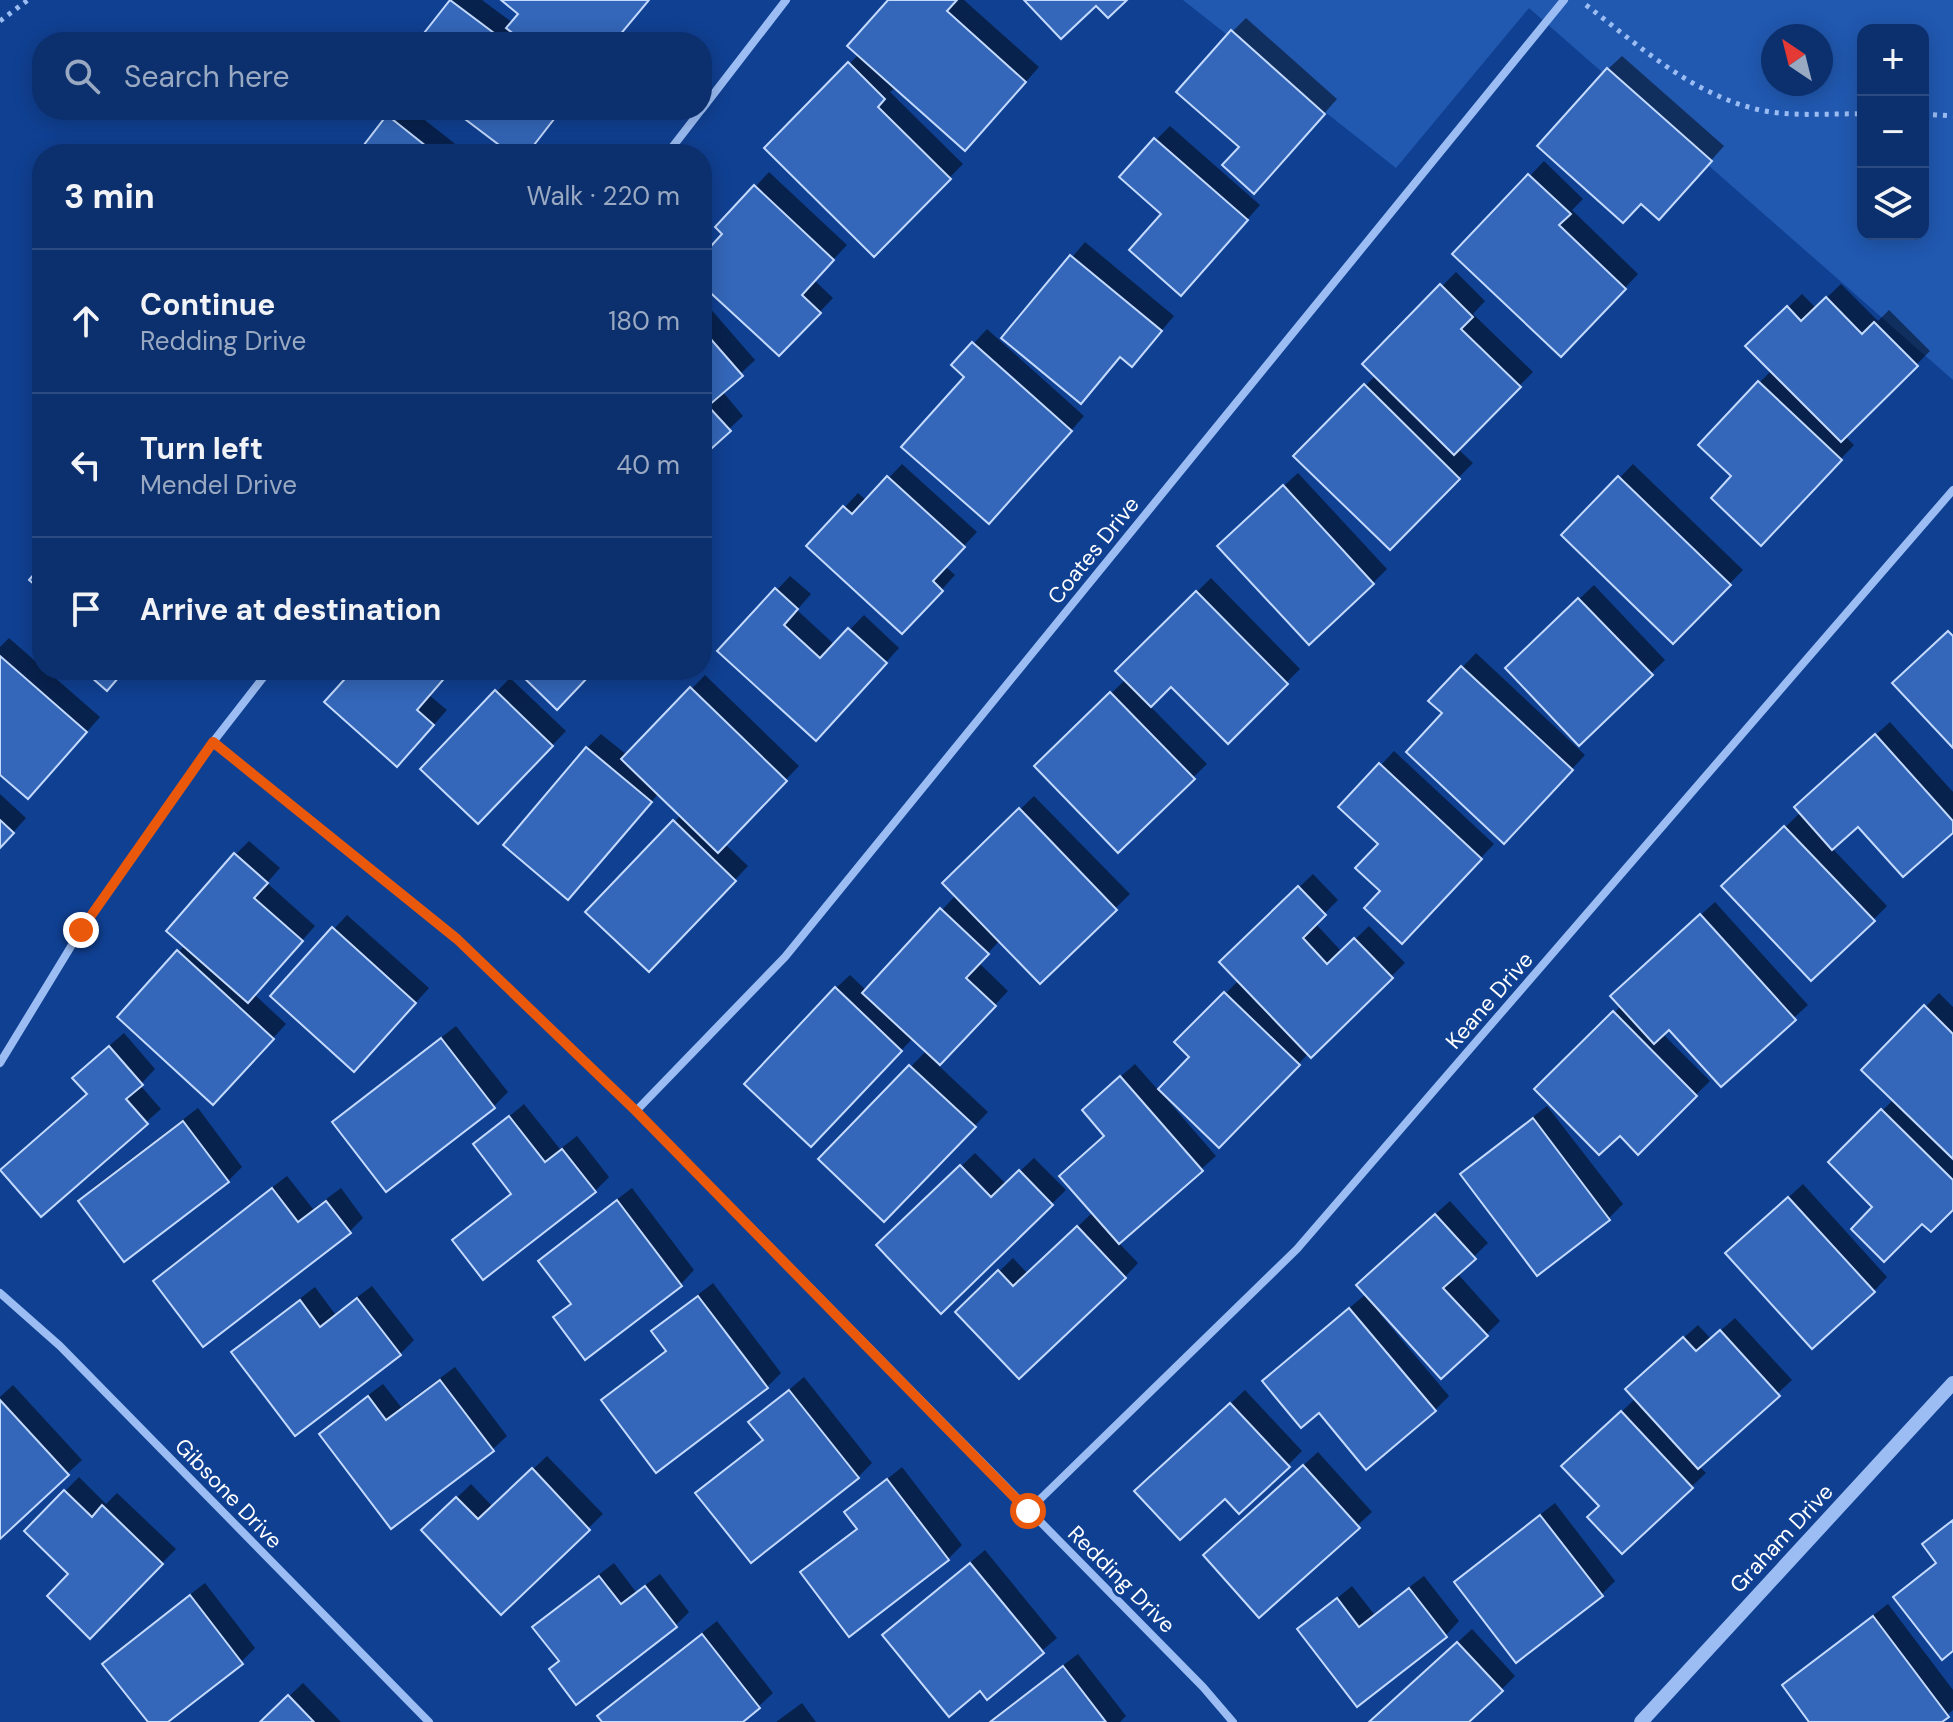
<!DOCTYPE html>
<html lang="en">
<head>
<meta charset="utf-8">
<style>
  body { margin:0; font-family:"DM Sans",sans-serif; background:#153873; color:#f1f3f6 }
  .controls { position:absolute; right:24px; top:24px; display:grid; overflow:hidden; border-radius:16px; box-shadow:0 4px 20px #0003 }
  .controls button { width:72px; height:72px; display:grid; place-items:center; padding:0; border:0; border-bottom:2px solid #2c4b81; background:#0c306e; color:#f1f3f6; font:40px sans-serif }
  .compass { position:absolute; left:1761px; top:24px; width:72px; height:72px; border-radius:50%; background:#0c306e; box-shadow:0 4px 20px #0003; rotate:325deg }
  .stop { position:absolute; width:24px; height:24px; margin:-18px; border:6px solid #ea580c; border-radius:50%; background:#fff }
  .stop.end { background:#ea580c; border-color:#fff; box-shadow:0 2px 8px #0008 }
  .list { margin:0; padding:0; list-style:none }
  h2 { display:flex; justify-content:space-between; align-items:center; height:104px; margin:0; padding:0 32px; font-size:34px }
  h2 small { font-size:26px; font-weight:400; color:#9aa9c2 }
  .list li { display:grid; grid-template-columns:52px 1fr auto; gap:24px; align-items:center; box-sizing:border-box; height:144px; padding:0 32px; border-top:2px solid #2c4b81 }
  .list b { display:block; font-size:30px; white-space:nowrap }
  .list p { margin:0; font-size:26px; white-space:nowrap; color:#9aa9c2 }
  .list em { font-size:26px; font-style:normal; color:#9aa9c2 }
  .icon { flex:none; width:44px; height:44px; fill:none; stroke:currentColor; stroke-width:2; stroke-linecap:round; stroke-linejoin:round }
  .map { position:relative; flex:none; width:1953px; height:1722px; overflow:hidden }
  .search { position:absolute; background:#0c306e; box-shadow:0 4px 20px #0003; left:32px; top:32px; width:680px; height:88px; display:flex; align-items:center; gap:20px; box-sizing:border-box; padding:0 28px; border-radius:32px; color:#9aa9c2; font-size:30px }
  .panel { position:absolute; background:#0c306e; box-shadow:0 4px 20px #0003; left:32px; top:144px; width:680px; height:536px; border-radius:32px }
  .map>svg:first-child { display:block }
  .green { fill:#2159b1; fill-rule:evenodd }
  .shadow { fill:#0007 }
  .building { fill:#3467b9; stroke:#c3dafe; stroke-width:2 }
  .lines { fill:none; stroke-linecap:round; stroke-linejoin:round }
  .path { stroke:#9bbdf3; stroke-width:5; stroke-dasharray:4 6; stroke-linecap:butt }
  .minor { stroke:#9bbdf3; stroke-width:8 }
  .tertiary { stroke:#9bbdf3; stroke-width:14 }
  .route { stroke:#ea580c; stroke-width:10 }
  .labels { text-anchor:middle; stroke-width:6; stroke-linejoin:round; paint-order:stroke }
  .street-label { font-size:22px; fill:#fff; stroke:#104092 }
</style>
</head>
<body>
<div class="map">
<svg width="1953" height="1722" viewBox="0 0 1953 1722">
  <rect width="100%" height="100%" fill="#104092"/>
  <path class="green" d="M1183,0H1953V380L1529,8L1396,168ZM1863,30H1923V234H1863ZM1773,36H1821V84H1773Z"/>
  <g class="shadow">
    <polygon points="452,0 482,0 513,23 520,14 504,0 649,0 614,42 420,42"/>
    <polygon points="891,0 964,0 1039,67 979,135 896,87 890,92 963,164 874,254 767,148 859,54"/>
    <polygon points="1246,18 1337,99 1268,177 1242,147 1232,32"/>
    <polygon points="1622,56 1724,146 1672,204 1608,69"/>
    <polygon points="396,110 412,110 468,154 359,154"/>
    <polygon points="456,110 562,110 526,154 515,154"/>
    <polygon points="1170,126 1260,205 1195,279 1156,140"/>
    <polygon points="1544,161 1583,199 1572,210 1638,274 1575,341 1455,254"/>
    <polygon points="769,172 847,245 814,280 833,298 779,354 702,282 702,259 725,234 718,227"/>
    <polygon points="1085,242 1174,316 1145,350 1121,356 1094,387 1004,337"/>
    <polygon points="1456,272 1485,301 1473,314 1533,372 1457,448 1473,463 1389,548 1296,456 1376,375 1365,364"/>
    <polygon points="1841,284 1878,321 1889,310 1930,351 1845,436 1854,445 1774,529 1734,476 1759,383 1772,370 1748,346 1802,294 1816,308"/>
    <polygon points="702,299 755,360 722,391 743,416 702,454"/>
    <polygon points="987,329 1084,416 1003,508 967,377 954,365"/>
    <polygon points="902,464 977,532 945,566 955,575 916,618 809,546 858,493 867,501"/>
    <polygon points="1633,464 1743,570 1673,641 1564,535"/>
    <polygon points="1298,473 1387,569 1373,583 1233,532"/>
    <polygon points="790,576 811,594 797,610 835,645 864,615 899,648 830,724 720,651"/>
    <polygon points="1211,578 1300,669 1228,741 1171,684 1150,706 1207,764 1118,850 1036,766 1126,679 1117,671"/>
    <polygon points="1594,585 1665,660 1579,743 1521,654"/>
    <polygon points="9,638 42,667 42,670 46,670 100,717 42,783 0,772 0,647"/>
    <polygon points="1476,653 1585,755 1518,827 1444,713 1431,700"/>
    <polygon points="355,670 451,670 429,695 447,710 411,750"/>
    <polygon points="705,675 799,766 724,843 748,866 663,956 588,912 681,815 659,793 568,897 587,748 601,734 627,755"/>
    <polygon points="510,678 566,731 478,822 423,768"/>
    <polygon points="1890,722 1953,792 1953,830 1858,824 1832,848 1887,906 1873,920 1738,872 1801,812 1810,794"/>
    <polygon points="1394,751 1494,844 1415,927 1383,891 1381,765"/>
    <polygon points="0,794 26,818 0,847"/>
    <polygon points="1034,796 1130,894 1040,982 1000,940 979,963 1008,991 938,1065 988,1112 884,1220 821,1159 927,1050 913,1038 825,1131 836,988 850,975 867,991 956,895 944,883"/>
    <polygon points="249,841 280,868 267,883 315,926 254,994 286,1024 227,1088 119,1017 185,945 235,855"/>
    <polygon points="1313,874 1338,900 1315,923 1342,952 1369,926 1405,963 1311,1055 1309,1053 1219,1145 1165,1093 1163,1095 1216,1156 1118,1242 1138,1263 1125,1277 957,1312 1013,1258 1028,1274 1093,1212 1106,1135 1098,1096 1135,1064 1159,1091 1192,1057 1177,1042 1239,980 1222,962"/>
    <polygon points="1715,902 1808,1005 1721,1084 1669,1027 1662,1033 1710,1081 1638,1152 1620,1133 1537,1089 1621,1006 1626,982"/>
    <polygon points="347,915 429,988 368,1055 334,929"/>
    <polygon points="1939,993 1953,1007 1953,1207 1922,1221 1875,1207 1831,1162 1894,1099 1864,1070"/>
    <polygon points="456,1026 508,1092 494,1106 387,1189 335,1122 349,1109"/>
    <polygon points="124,1033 155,1069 140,1085 161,1109 41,1214 89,1093 88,1064"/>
    <polygon points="524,1104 560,1149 577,1136 609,1177 595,1191 455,1240 513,1192 475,1145"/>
    <polygon points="1547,1106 1623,1204 1609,1218 1538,1273 1463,1175 1476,1161"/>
    <polygon points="198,1108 242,1167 228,1181 80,1201 94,1187"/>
    <polygon points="975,1153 1006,1184 1034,1158 1066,1190 941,1311 879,1246"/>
    <polygon points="287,1176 313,1209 341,1188 363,1218 349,1232 155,1281 169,1267"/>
    <polygon points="1803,1184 1887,1277 1874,1291 1742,1240"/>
    <polygon points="632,1188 694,1270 681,1284 556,1318 572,1302 541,1261 555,1247"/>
    <polygon points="1450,1201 1488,1243 1457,1273 1500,1321 1486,1335 1383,1312 1380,1314 1449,1396 1435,1410 1319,1411 1278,1368 1366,1294 1372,1271"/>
    <polygon points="713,1283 781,1373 767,1387 604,1400 618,1386 667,1349 654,1332 668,1318"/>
    <polygon points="372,1286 414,1340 400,1354 234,1352 247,1339 315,1287 335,1314"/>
    <polygon points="1735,1318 1792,1380 1699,1466 1706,1473 1622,1552 1578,1453 1636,1398 1642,1375 1698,1325 1711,1339"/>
    <polygon points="455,1367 507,1436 493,1449 321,1434 335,1420 383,1384 401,1407"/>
    <polygon points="804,1377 872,1463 858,1477 698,1493 764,1438 751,1422"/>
    <polygon points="13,1385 82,1460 0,1536 0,1397"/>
    <polygon points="1245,1390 1302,1451 1288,1465 1225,1496 1151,1477"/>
    <polygon points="1318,1452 1372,1512 1259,1615 1219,1541"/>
    <polygon points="547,1456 603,1514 501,1612 424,1530 471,1484 493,1507"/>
    <polygon points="902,1467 962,1545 948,1559 802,1572 858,1527 847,1512"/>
    <polygon points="79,1477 106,1504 117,1493 176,1549 90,1636 71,1574 26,1531"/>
    <polygon points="1555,1503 1615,1581 1601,1595 1457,1582 1471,1568"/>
    <polygon points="1953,1519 1953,1648 1896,1597 1937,1561 1924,1544"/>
    <polygon points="985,1550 1057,1638 987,1697 980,1688 884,1635"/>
    <polygon points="614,1563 636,1592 660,1574 689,1612 675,1626 560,1660 535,1627 549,1613"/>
    <polygon points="1424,1576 1459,1621 1446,1635 1300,1629 1352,1586 1374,1614"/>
    <polygon points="205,1583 255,1648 241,1662 165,1722 150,1722 105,1664 118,1650"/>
    <polygon points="1888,1604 1953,1690 1953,1710 1938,1722 1812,1722 1784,1685 1798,1672"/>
    <polygon points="717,1621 773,1693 759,1706 739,1722 605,1722 600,1716 614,1702"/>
    <polygon points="1472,1629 1515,1676 1501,1690 1466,1722 1371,1722"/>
    <polygon points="1078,1654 1126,1716 1120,1722 988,1722"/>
    <polygon points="303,1683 341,1722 262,1722"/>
    <polygon points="802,1703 816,1722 776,1722"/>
  </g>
  <g class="building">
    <polygon points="450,0 506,42 417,42"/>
    <polygon points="501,0 649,0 614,42 524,42 506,28 518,14"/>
    <polygon points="888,0 957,0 947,11 1026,82 965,151 847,46"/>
    <polygon points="1024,0 1127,0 1108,18 1096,6 1061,39"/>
    <polygon points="1231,30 1325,114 1254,194 1222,165 1239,147 1176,92"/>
    <polygon points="848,62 885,99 878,107 951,179 874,257 764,148"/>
    <polygon points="1607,68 1712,161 1659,220 1641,204 1623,223 1537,146"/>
    <polygon points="453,110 561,110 527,154 511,154"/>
    <polygon points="387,115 436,154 357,154"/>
    <polygon points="1154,138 1248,220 1181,296 1129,250 1161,214 1119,177"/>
    <polygon points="1528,174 1571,214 1559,225 1626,289 1561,357 1452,254"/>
    <polygon points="754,185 834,260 802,295 821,313 779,356 702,285 702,256 722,234 715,227"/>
    <polygon points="1070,255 1162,331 1132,367 1120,357 1081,404 1001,338"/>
    <polygon points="1440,284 1473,317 1461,329 1521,387 1454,455 1362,364"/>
    <polygon points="1826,297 1862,334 1874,322 1918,366 1841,442 1745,346 1787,306 1801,321"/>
    <polygon points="702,329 743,376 708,406 731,431 702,457"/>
    <polygon points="972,342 1072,431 989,524 901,447 964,377 951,365"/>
    <polygon points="1758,381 1842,460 1761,546 1711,498 1731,476 1698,445"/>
    <polygon points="1364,384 1460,479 1390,550 1293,456"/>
    <polygon points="887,476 965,547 933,581 943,591 902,634 806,546 843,506 852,514"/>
    <polygon points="1618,476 1731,585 1673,644 1561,535"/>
    <polygon points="1283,485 1374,584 1309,645 1217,546"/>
    <polygon points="42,565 42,591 29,580"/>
    <polygon points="775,588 798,609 784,625 820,658 848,628 887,663 816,741 717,651"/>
    <polygon points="1196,591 1288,684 1228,744 1171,687 1151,707 1115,671"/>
    <polygon points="1578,598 1653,675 1579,746 1505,668"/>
    <polygon points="1948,631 1953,636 1953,748 1892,683"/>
    <polygon points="0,656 87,732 28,799 0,775"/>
    <polygon points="1461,666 1573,770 1504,844 1406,752 1442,713 1428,701"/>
    <polygon points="83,670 125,670 107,691"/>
    <polygon points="353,670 445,670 449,673 417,710 434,725 397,767 324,702"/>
    <polygon points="516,670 585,670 590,675 557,710"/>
    <polygon points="690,687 787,781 718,853 621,759"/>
    <polygon points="495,690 553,746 478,824 420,769"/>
    <polygon points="1110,692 1195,779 1118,853 1034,766"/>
    <polygon points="1875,734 1953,821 1953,833 1903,877 1858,827 1832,850 1794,807"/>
    <polygon points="586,747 652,802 568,900 503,845"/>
    <polygon points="1379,763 1482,859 1402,944 1364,908 1380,891 1355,868 1378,844 1338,807"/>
    <polygon points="1019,808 1117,910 1040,984 942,883"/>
    <polygon points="0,820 14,833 0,848"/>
    <polygon points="673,820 736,881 649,972 585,912"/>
    <polygon points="1784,826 1875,921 1811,981 1721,886"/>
    <polygon points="234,853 268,883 254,898 303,941 248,1003 166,931"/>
    <polygon points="1298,886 1326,915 1303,938 1327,964 1354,938 1393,978 1311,1058 1219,962"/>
    <polygon points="940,908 989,954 966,978 996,1006 940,1065 862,993"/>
    <polygon points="1700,914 1796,1020 1721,1087 1669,1030 1654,1044 1610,996"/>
    <polygon points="332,927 416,1003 354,1072 270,996"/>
    <polygon points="177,950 274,1039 213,1105 117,1017"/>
    <polygon points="835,987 902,1051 811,1147 744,1084"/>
    <polygon points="1224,992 1300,1065 1219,1148 1158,1089 1189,1057 1174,1042"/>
    <polygon points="1924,1005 1953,1034 1953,1159 1861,1070"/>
    <polygon points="1613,1011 1697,1096 1638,1155 1620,1136 1599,1155 1534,1089"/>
    <polygon points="441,1038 495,1108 386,1192 332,1122"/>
    <polygon points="109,1046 143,1085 126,1099 148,1124 41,1217 0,1170 87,1094 72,1078"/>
    <polygon points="909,1065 976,1127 884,1222 818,1159"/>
    <polygon points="1120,1076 1203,1171 1119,1244 1059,1176 1104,1136 1082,1110"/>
    <polygon points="1881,1109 1953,1180 1953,1210 1931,1232 1922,1224 1884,1262 1851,1229 1872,1207 1828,1162"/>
    <polygon points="509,1116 545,1162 562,1149 596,1192 483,1280 452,1240 511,1194 473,1144"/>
    <polygon points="1533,1118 1610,1220 1537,1276 1460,1174"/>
    <polygon points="183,1121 229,1182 124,1262 78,1201"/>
    <polygon points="960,1165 991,1197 1019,1170 1053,1205 941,1314 876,1245"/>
    <polygon points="272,1188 298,1222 326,1201 351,1233 203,1347 153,1281"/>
    <polygon points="1788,1197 1875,1292 1812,1349 1725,1253"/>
    <polygon points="617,1200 682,1286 585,1360 553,1317 571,1304 538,1261"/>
    <polygon points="1435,1214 1476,1259 1443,1288 1488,1336 1441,1379 1356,1285"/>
    <polygon points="1077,1226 1126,1278 1019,1379 955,1312 998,1270 1013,1286"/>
    <polygon points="698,1296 768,1388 656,1473 601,1400 666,1351 651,1331"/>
    <polygon points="357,1298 401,1355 295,1436 231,1352 300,1300 320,1327"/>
    <polygon points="1349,1308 1436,1411 1366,1470 1319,1413 1301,1428 1262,1381"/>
    <polygon points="1720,1330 1780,1396 1698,1469 1625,1389 1683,1337 1696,1351"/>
    <polygon points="440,1380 494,1451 391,1529 319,1434 368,1396 386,1420"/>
    <polygon points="789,1390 859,1478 751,1563 695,1493 763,1440 748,1422"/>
    <polygon points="0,1400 69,1475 0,1539"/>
    <polygon points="1230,1403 1290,1467 1239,1514 1225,1499 1180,1540 1134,1491"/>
    <polygon points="1621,1411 1693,1488 1622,1554 1587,1517 1599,1506 1561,1466"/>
    <polygon points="1303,1465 1360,1528 1259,1618 1203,1555"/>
    <polygon points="532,1468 590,1530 501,1615 421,1530 456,1497 478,1519"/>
    <polygon points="887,1479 949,1560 849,1637 800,1572 857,1529 844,1512"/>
    <polygon points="64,1490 92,1517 102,1505 163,1564 90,1639 47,1596 68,1574 24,1531"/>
    <polygon points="1540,1515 1603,1596 1516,1663 1454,1582"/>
    <polygon points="1953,1520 1953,1651 1942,1660 1893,1597 1936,1563 1922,1544"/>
    <polygon points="970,1563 1044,1653 987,1700 980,1691 949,1717 882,1635"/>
    <polygon points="599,1576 621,1604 645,1586 677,1627 576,1705 549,1669 559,1661 532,1627"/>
    <polygon points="1409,1588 1447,1637 1357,1707 1297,1629 1337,1598 1359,1627"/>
    <polygon points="190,1595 243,1664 168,1722 148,1722 102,1664"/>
    <polygon points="1873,1616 1949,1717 1942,1722 1809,1722 1782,1685"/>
    <polygon points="702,1634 760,1708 743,1722 602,1722 597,1716"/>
    <polygon points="1457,1642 1503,1691 1469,1722 1369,1722"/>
    <polygon points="1063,1666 1106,1722 990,1722"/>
    <polygon points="288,1695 314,1722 260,1722"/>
  </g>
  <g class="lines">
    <g class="path">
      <path d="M1586,5C1638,45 1688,91 1752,108C1787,118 1827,113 1863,114"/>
      <polyline points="0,21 28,0"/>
      <polyline points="1923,114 1953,116"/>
    </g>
    <g class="minor">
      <polyline points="702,109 786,0"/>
      <polyline points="667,154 701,110"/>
      <polyline points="213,742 457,939 636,1111 1203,1687 1233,1722"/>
      <polyline points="0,1063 81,930 213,742 269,670"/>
      <polyline points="636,1111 785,957 1564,0"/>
      <polyline points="0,1293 60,1346 429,1722"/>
      <polyline points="1028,1511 1297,1249 1953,490"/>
    </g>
    <polyline class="tertiary" points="1641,1722 1953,1383"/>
  </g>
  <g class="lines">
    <polyline class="route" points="81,930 213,742 457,939 636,1111 1028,1511"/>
  </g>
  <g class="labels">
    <g class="street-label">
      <text transform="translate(1093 550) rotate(-51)" y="8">Coates Drive</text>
      <text transform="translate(1489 1000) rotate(-49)" y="8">Keane Drive</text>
      <text transform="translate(229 1493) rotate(46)" y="8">Gibsone Drive</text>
      <text transform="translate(1781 1538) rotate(-47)" y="8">Graham Drive</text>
      <text transform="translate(1122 1579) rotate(45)" y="8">Redding Drive</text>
    </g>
  </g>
</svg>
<div class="controls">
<button>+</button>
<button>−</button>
<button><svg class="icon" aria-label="layers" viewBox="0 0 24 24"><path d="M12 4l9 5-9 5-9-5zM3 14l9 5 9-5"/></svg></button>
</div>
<svg class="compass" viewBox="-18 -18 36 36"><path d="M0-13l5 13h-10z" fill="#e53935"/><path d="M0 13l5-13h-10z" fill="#9aa9c2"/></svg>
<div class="stop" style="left:1028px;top:1511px"></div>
<div class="stop end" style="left:81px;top:930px"></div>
<div class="search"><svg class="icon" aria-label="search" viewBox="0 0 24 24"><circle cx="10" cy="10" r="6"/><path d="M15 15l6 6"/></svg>Search here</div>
<section class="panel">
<h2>3 min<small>Walk · 220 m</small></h2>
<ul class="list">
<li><svg class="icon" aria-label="ahead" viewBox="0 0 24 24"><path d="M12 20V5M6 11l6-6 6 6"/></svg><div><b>Continue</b><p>Redding Drive</p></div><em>180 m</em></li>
<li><svg class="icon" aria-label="left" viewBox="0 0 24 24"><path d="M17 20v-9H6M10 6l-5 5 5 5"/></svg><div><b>Turn left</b><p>Mendel Drive</p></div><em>40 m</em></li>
<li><svg class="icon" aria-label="arrive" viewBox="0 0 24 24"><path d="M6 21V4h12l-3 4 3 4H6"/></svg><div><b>Arrive at destination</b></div></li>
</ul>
</section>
</div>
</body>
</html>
